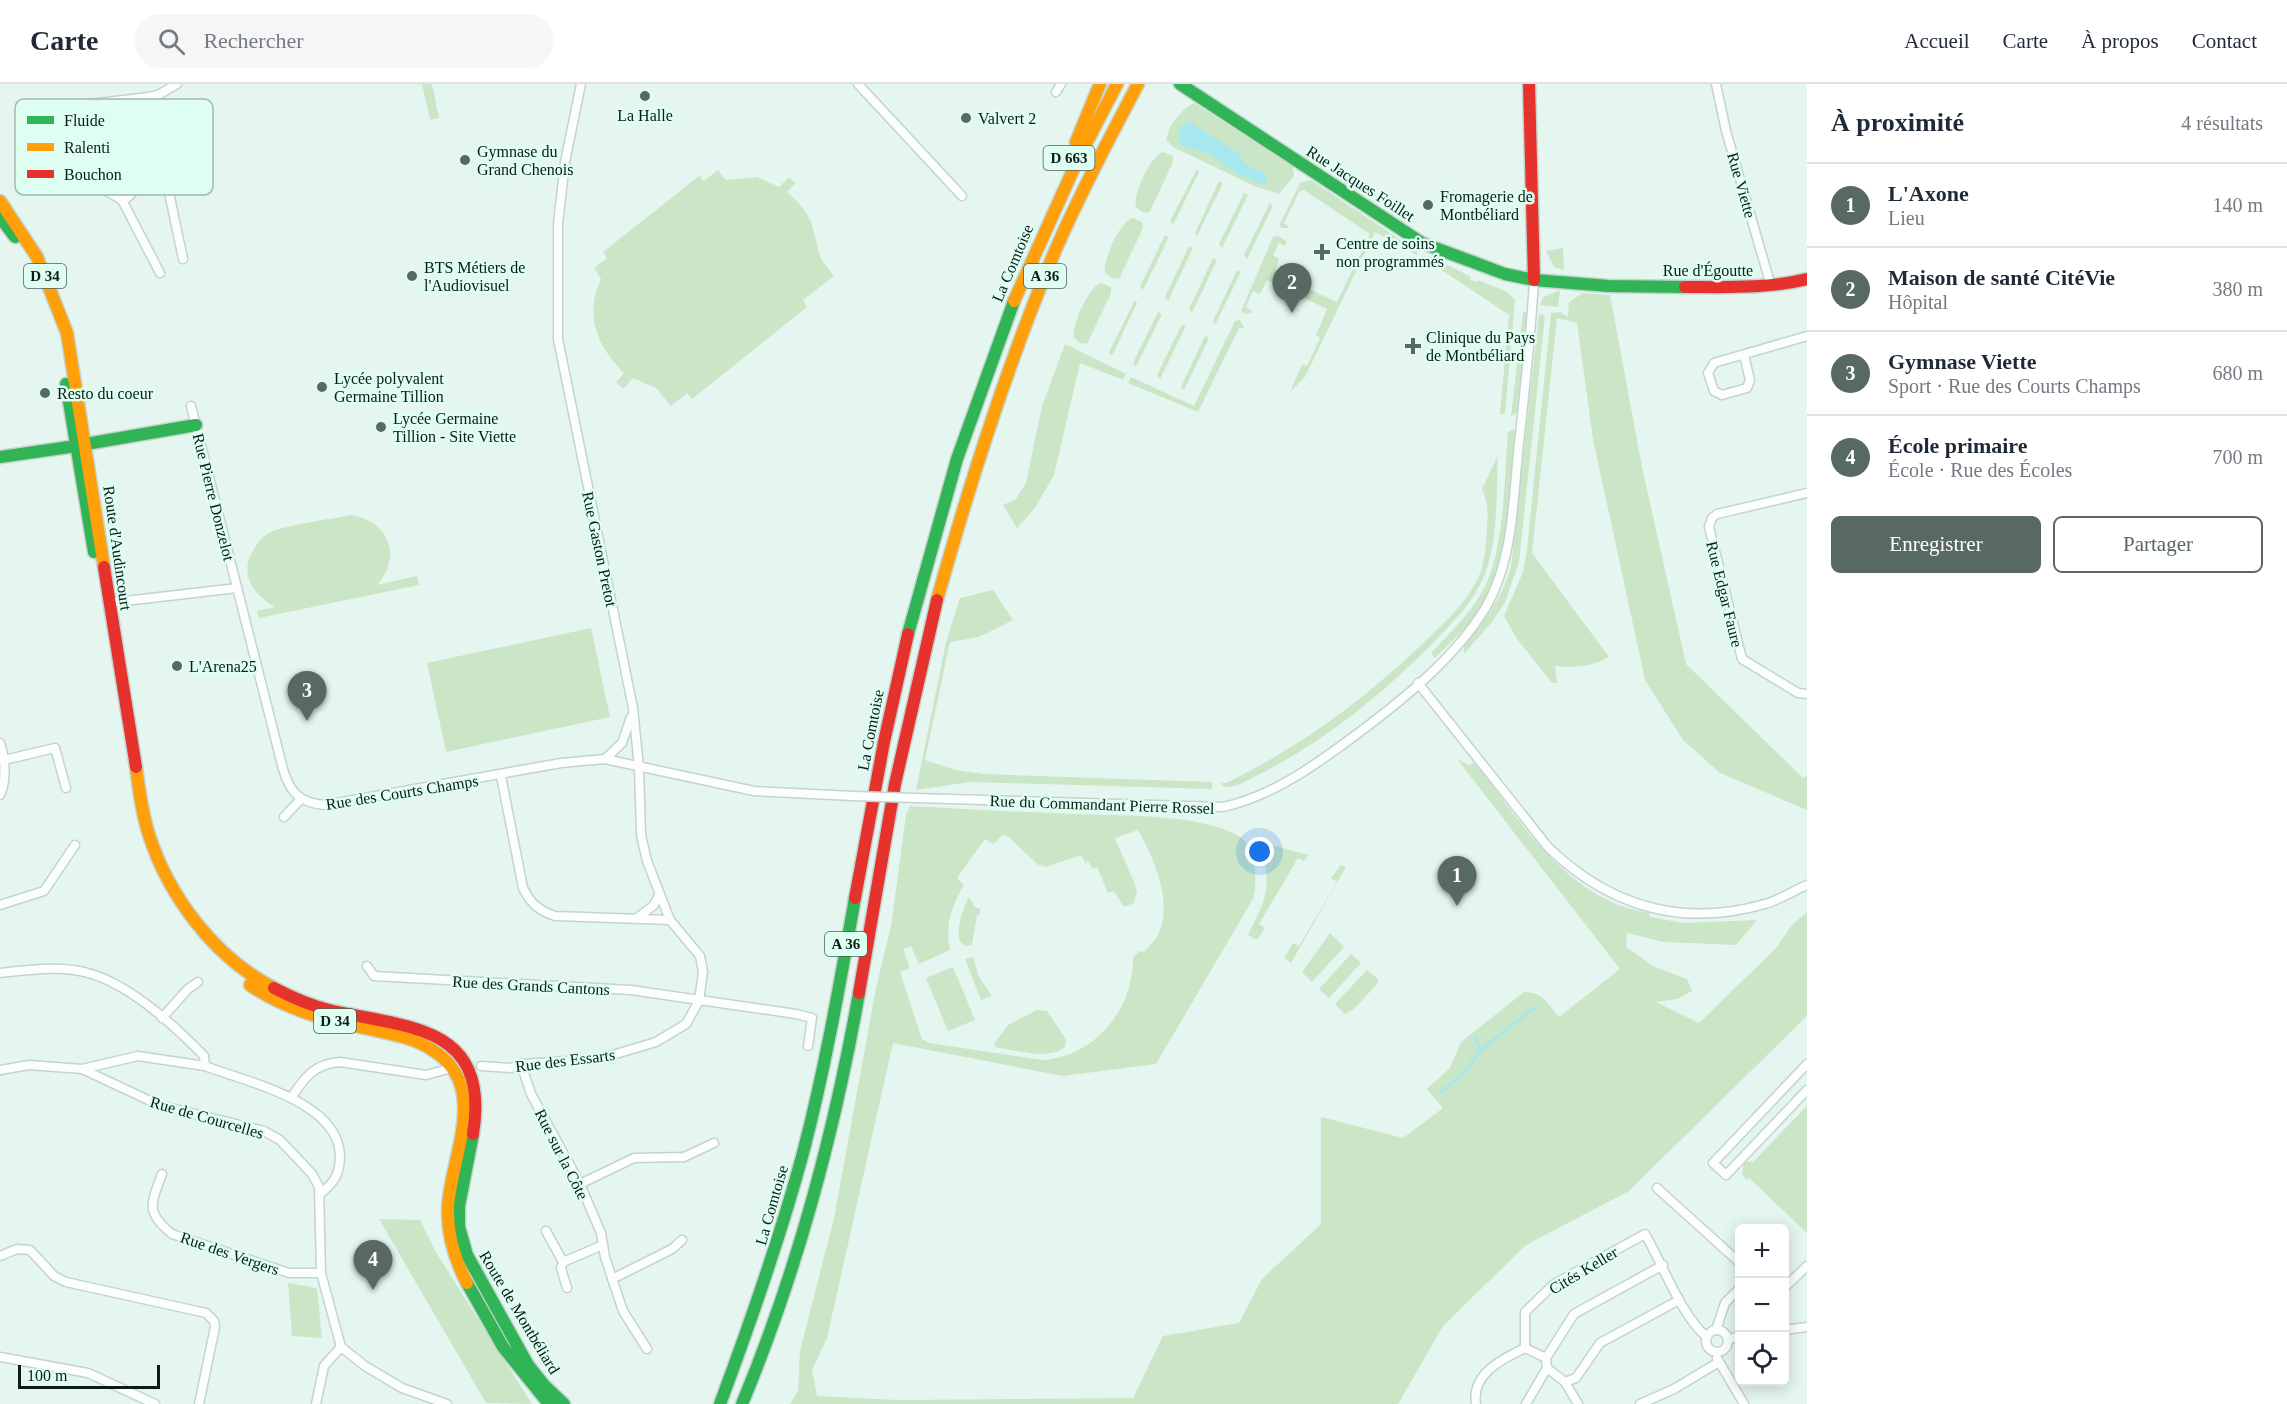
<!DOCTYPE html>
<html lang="fr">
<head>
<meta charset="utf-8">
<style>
  body { margin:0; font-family:"Times New Roman",serif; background:#f6f6f7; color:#1f2937 }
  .controls { position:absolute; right:18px; bottom:18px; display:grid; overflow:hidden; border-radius:9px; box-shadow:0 3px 15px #0003 }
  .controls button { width:54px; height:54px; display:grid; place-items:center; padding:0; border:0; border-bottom:2px solid #e0e1e3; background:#fff; color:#1f2937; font:30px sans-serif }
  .scale { position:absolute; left:18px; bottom:15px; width:142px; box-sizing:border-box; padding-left:6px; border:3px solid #0c1b16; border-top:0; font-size:16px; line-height:21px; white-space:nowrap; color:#0c1b16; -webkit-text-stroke:4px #ddfef1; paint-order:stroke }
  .you { position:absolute; left:1260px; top:768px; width:21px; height:21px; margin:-15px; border:4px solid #fff; border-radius:50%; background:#1a73e8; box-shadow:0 0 0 9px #1a73e833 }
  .badge { display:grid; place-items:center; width:39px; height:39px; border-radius:50%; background:#586862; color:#fff; font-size:20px; font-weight:700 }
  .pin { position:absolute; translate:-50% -50px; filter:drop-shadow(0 2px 3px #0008) }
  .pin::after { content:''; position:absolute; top:32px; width:21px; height:18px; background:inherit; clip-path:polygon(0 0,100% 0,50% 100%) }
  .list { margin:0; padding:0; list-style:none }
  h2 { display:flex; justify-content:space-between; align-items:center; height:78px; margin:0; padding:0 24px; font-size:26px }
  h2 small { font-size:20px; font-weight:400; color:#747a83 }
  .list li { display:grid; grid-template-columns:39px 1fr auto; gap:18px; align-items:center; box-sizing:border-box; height:84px; padding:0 24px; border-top:2px solid #e0e1e3 }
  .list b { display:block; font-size:22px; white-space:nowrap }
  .list p { margin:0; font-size:20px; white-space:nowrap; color:#747a83 }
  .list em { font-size:20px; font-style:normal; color:#747a83 }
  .actions { display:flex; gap:12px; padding:18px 24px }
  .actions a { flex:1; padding:14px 0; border:2px solid #586862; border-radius:9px; text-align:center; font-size:21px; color:#586862 }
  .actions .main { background:#586862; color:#fff }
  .icon { flex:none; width:33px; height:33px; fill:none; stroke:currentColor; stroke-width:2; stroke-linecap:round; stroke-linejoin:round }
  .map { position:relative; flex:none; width:1807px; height:1320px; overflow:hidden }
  header { display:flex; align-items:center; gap:36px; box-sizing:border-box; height:84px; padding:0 30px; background:#fff; border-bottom:2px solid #e0e1e3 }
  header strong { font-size:28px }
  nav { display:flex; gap:33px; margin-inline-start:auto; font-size:21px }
  .search { width:420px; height:54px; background:#f6f6f7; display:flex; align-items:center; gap:15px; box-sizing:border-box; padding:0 21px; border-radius:33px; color:#747a83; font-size:22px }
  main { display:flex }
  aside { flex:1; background:#fff }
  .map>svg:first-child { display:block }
  .green { fill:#cbe6c6; fill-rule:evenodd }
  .water { fill:#a7e7ee }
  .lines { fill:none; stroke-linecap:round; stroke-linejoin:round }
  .stream { stroke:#a7e7ee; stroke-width:3 }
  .street-casing { stroke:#c4d3cd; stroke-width:11 }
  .fast-casing { stroke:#c4d3cd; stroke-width:15 }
  .slow-casing { stroke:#c4d3cd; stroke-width:15 }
  .jam-casing { stroke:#c4d3cd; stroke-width:15 }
  .street { stroke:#fbfefd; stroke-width:8 }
  .fast { stroke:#30b455; stroke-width:12 }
  .slow { stroke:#ff9f0a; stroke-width:12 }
  .jam { stroke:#e5322d; stroke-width:12 }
  .street-bridge-casing { stroke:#c4d3cd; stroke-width:11; stroke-linecap:butt }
  .street-bridge { stroke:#fbfefd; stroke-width:8 }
  .poi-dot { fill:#586862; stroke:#ddfef1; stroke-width:2 }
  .labels { text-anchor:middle; stroke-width:5; stroke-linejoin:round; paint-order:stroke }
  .shield { fill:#ddfef1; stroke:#4b5f58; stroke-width:1.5 }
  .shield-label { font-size:15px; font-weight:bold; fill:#0c1b16 }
  .poi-label { font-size:16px; fill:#0c1b16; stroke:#ddfef1; text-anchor:start }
  .street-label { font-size:16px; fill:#0c1b16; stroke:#ddfef1 }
  .key { fill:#ddfef1; stroke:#9ebaaf; stroke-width:1.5 }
  .key-label { font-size:16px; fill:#0c1b16 }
</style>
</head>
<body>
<header>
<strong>Carte</strong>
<div class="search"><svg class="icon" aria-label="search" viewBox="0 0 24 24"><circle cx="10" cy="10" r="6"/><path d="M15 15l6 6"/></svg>Rechercher</div>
<nav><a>Accueil</a><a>Carte</a><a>À propos</a><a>Contact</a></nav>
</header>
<main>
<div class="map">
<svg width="1807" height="1320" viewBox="0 0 1807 1320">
  <rect width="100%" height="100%" fill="#e5f6f0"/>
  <g class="green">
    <polygon points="422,0 432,0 439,34 430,36"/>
    <path d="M1194,19L1293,83L1294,92L1279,110L1254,102L1173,63L1167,57C1166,43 1182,25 1194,19Z"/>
    <path d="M1163,68L1173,72V78L1149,129L1142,128L1136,123C1132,111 1151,71 1163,68Z"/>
    <polygon points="1197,85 1199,88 1173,141 1170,137"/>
    <path d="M718,86L726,96L757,93L779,103L789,93L796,99L787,108C815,133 811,140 820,172C822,178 830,186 834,192L803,216L807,223L692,315L687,309L671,322L656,304L633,294L623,305L616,298L624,289C597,262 584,231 601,195L594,184L607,174L603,168L699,92L704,97Z"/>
    <polygon points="1311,96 1417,167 1417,171 1375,148 1305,293 1290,308 1302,280 1307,282 1320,254 1316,251 1327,225 1267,196 1260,210 1253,207 1246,223 1252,226 1251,229 1247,230 1241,227 1273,153 1278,152 1286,157 1285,162 1279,159 1273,171 1279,175 1275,189 1337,218 1370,150 1304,106 1299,108 1284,139 1290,144 1281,144 1280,140 1300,99"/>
    <polygon points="1219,97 1223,99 1197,152 1195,149"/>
    <polygon points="1244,109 1248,111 1222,164 1219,160"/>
    <polygon points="1270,119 1273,122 1247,175 1244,171"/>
    <path d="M1133,134L1142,138L1143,144L1119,195L1112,194L1105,189C1102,177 1120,137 1133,134Z"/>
    <polygon points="1165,151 1169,153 1143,206 1140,202"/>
    <polygon points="1189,162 1193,164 1168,217 1165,213"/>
    <polygon points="1563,164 1564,186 1554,183 1546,167"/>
    <polygon points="1421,172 1432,173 1471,193 1470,196 1477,198 1478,196 1507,208 1515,216 1505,330 1500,330 1509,231"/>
    <polygon points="1213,174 1217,176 1192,229 1189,225"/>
    <polygon points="1237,186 1241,188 1215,241 1213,237"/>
    <path d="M1101,199L1111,203V209L1087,260L1080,259L1074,254C1071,242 1089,202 1101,199Z"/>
    <polygon points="1560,206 1558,223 1540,221 1543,213"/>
    <path d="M1583,209L1610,211L1642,383L1686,580L1803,694L1807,691V726L1720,689L1683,656L1645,596L1593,355L1577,239L1557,234L1532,469L1609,573C1590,583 1577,584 1555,582L1557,599H1552L1517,555L1504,532L1523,488L1527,465L1551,229L1560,228L1568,233L1569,218Z"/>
    <polygon points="1135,216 1137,219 1112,272 1109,268"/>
    <polygon points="1158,228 1162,230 1136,283 1133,279"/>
    <polygon points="1523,228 1527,228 1528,232 1518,328 1511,332"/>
    <path d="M1539,229L1545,232L1519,478L1505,518L1492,538L1464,570V561C1485,537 1502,514 1511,483Z"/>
    <polygon points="1240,236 1244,244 1239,244 1198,328 1128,299 1131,293 1194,322 1235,237"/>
    <polygon points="1182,240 1186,242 1160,295 1157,291"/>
    <polygon points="1205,252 1209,254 1184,306 1181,303"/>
    <polygon points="1065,260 1126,290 1123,296 1080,279 1054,391 1035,424 1017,444 1003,421 1016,415 1026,399 1042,322"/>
    <path d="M1513,345L1515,348C1510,401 1512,462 1488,511C1477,535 1454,555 1435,574L1431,569C1448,551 1468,532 1481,510C1505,470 1504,395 1508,348Z"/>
    <path d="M1498,371C1496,411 1499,460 1482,497C1472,519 1453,538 1437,555C1385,608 1327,656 1260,690C1249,695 1234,706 1222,702L1221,698L1226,699C1298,664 1361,618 1419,563C1440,543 1462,524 1476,498C1485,482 1486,462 1487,445C1488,430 1488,418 1482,405Z"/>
    <path d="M352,431C390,438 402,473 377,501L417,492L419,501L259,534L257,527L275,523C252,510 237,487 256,462C259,457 264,451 269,449C284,441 332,435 352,431Z"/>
    <polygon points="993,506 1013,536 979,553 950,558 925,676 956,686 983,690 1212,698 1212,705 970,698 916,706 946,558 960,514"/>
    <polygon points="591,544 610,633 446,668 427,579"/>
    <path d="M1457,675L1469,681L1475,678C1520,738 1569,817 1649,829L1650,833L1684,839L1757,836L1736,861L1664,858L1627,849L1626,863L1653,882L1687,895L1692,907L1677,915L1656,918L1699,939L1776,864L1792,841L1807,828V932L1629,1107L1526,1161L1443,1242L1398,1320H790L798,1307L800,1267L834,1134L876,904L891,842L906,731L910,722C964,725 1019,728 1073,730C1120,732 1199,729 1239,752C1256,762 1258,799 1253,815L1156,980L1063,992L893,959L827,1254L812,1286L817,1312L898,1316L1133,1314L1163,1252L1239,1239L1262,1195L1321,1140V1033L1403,1054L1443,1024L1427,1005L1450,984L1461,958L1524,908C1543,908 1548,920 1559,933L1620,885ZM1138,746C1154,775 1173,817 1159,849C1156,856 1149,862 1144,868L1140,867L1133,873C1134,924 1096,972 1043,976L929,959L922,955L900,888L910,884L903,865L911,862L919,880L950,866C945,842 951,823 964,801L957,794L985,755L993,760L1003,751L1009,753L1038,781L1046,783L1081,771L1086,780L1088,777L1093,785L1097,783L1108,809L1114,807L1124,823L1134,819L1137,808L1134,798L1115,754Z"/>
    <path d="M1260,758L1308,771L1304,777L1298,774L1259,840L1265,844L1257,856L1248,851C1268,812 1272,801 1260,758Z"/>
    <polygon points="1341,781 1346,783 1291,879 1284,874 1293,859 1299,862 1337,798 1331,794"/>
    <path d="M969,813L975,823L980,825V830L977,831L972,861L966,862L960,858C956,842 962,828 969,813Z"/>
    <polygon points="1330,849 1344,863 1312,898 1302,888"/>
    <polygon points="1351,870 1361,879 1329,914 1319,905"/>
    <polygon points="973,873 979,893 992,912 981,916 965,875"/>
    <polygon points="953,883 975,936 948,947 926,894"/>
    <polygon points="1367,886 1378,895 1377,900 1355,924 1345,930 1335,920"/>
    <path d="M1037,926L1047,927L1066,955L1065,963C1049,977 1014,966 995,963L994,960L1008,941Z"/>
    <polygon points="1807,1022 1807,1149 1749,1094 1746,1096 1742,1090 1744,1077 1753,1078"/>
    <polygon points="379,1135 420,1136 437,1170 532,1320 486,1319"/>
    <polygon points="288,1199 317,1204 322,1254 292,1252"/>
  </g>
  <path class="water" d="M1190,38L1240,70C1243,82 1254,85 1265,89L1267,98L1262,100L1235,89L1212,71L1180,61L1179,43Z"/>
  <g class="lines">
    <g class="stream">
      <polyline points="1475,953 1480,967"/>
      <polyline points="1441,1008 1461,991 1484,963 1537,922"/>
    </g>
    <defs>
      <g id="street">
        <polyline points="858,0 962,112"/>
        <polyline points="1716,0 1726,47 1771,202"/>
        <polyline points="1056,8 1061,0"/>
        <polyline points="149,13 183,175"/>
        <polyline points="123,118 133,108 165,91"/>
        <polyline points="160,189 122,116 103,105 64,23 149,13 158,11 177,0"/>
        <polyline points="1744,271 1750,296 1747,304 1722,311 1714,307 1708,289 1714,279 1807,252"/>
        <path d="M191,322L283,685C290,709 300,719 325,721L561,679L605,675L754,707L853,712"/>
        <polyline points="1807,409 1717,430 1712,434 1709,443 1742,575 1798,609 1807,610"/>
        <polyline points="108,519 237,504"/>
        <path d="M1418,599L1548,763C1609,822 1681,844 1765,820C1779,816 1793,807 1807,801"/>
        <path d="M0,659C5,673 7,697 0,711"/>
        <polyline points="605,675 622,659 631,633"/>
        <polyline points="4,676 55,664 66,704"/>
        <path d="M501,692L523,804C531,820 538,826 555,832L670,836"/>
        <path d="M916,714L1223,723C1273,712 1317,680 1357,650C1404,615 1456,573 1486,523C1514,475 1513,412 1519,359C1525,305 1531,250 1534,196"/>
        <polyline points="284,733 300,716"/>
        <polyline points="0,821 44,807 75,761"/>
        <polyline points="637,834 654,821 659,811"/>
        <polyline points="367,882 374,892 631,906 796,930 812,934 808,962"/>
        <path d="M0,889C29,886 60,881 88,889C129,900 175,942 204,972L205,982L138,972L82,985"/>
        <polyline points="162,934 188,905 198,898"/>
        <polyline points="521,980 531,1010 580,1100 601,1149 605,1173 623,1227 647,1265"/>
        <polyline points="1807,980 1713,1079 1726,1091 1807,1006"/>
        <path d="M205,982C246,998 339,1017 340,1072C340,1090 334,1099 320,1110"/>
        <polyline points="481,982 511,984 521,980 599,975 656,958 686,940 699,917 703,888 700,872 670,836 647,777 641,751 639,683 633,624 558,255 558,140 565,78 581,0"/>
        <polyline points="0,986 29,981 82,985 159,1021 264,1047 280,1056 312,1090 319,1103 321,1189 341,1263 365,1282 402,1304 447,1320"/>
        <path d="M291,1014C305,993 314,980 340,978L426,991L452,984"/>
        <path d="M162,1090C151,1120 145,1128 172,1150L289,1189H321"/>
        <polyline points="580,1100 634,1074 684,1073 714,1059"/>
        <polyline points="1657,1104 1740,1179"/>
        <polyline points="546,1147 563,1178 603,1161"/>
        <polyline points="0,1172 17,1165 30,1166 54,1192 66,1198 206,1229 214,1237 215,1243 199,1320"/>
        <polyline points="563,1178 561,1184 567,1204"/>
        <polyline points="612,1195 672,1165 682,1156"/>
        <polyline points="1784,1204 1807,1182"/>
        <circle cx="1717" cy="1257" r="11"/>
        <polyline points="1716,1246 1725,1219 1740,1204"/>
        <polyline points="1784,1246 1807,1243"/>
        <polyline points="1728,1255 1740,1253"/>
        <path d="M1525,1264V1228L1554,1200L1645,1150C1661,1177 1683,1235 1707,1253"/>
        <polyline points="0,1273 88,1289 155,1320"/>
        <polyline points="1717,1274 1744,1320"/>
        <polyline points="1547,1284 1565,1298 1576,1294 1600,1259 1679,1216"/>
        <polyline points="1565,1298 1578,1320"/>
        <polyline points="316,1320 324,1282 341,1263"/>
        <path d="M1476,1320C1471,1290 1502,1275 1525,1264L1546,1274"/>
        <polyline points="1526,1320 1547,1284 1546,1274 1574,1230 1663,1181"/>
        <polyline points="1640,1320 1674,1305 1719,1278"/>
      </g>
      <g id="fast">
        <polyline points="1180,0 1422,159 1505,190 1534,196 1609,202 1685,203"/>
        <polyline points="0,133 15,153"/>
        <polyline points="66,300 94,468"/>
        <polyline points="86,360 196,341"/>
        <polyline points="0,373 76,362"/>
        <polyline points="908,550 957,375 1014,217"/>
        <polyline points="473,1050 459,1122 459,1143 467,1171 528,1281 544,1301 564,1320"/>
        <polyline points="467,1199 503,1263 549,1320"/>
        <path d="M720,1320C751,1237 780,1154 803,1069C825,985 840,899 855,814"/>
        <path d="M742,1320C797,1188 834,1050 859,909"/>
      </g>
      <g id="slow">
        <polyline points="1076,58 1100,0"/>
        <polyline points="0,117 37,173 67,249 104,483"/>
        <polyline points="1014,217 1079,73 1117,0"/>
        <path d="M937,516C970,398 1007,281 1055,167C1080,110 1109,55 1138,0"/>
        <path d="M136,683C139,706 142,729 149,751C169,813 215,874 274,904"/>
        <path d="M250,901C284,924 321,935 360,943C385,949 413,952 434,967C491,1004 450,1073 448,1124C447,1151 455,1176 467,1199"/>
      </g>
      <g id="jam">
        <polyline points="1529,0 1534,196"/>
        <path d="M1685,203C1726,203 1767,205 1807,195"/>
        <polyline points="104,483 136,683"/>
        <polyline points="855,814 884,658 908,550"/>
        <path d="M274,904C291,913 309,921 329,926C407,944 491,940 473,1050"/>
        <polyline points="859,909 895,700 937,516"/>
      </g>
    </defs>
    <use href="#street" class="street-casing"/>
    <use href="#fast" class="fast-casing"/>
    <use href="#slow" class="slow-casing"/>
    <use href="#jam" class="jam-casing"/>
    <use href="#street" class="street"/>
    <use href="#fast" class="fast"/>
    <use href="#slow" class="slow"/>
    <use href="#jam" class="jam"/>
    <defs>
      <polyline id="street-bridge" points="853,712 916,714"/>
    </defs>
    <use href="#street-bridge" class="street-bridge-casing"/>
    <use href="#street-bridge" class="street-bridge"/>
  </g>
  <g class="poi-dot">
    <circle cx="645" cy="12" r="6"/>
    <circle cx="966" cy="34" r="6"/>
    <circle cx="465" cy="76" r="6"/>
    <circle cx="1428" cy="121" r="6"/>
    <path d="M1319 159h6v6h6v6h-6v6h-6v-6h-6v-6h6z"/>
    <circle cx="412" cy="192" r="6"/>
    <path d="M1410 253h6v6h6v6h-6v6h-6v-6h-6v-6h6z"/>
    <circle cx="322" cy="303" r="6"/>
    <circle cx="45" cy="309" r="6"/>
    <circle cx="381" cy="343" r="6"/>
    <circle cx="177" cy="582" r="6"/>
  </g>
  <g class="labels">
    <g class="shield">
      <rect x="1043.5" y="62" width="51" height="24" rx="4.5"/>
      <rect x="24" y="180" width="42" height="24" rx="4.5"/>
      <rect x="1024" y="180" width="42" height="24" rx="4.5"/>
      <rect x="825" y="848" width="42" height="24" rx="4.5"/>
      <rect x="314" y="925" width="42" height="24" rx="4.5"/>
    </g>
    <g class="shield-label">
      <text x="1069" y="79">D 663</text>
      <text x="45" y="197">D 34</text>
      <text x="1045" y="197">A 36</text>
      <text x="846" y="865">A 36</text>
      <text x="335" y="942">D 34</text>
    </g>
    <g class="poi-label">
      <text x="645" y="37" text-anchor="middle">La Halle</text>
      <text x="978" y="40">Valvert 2</text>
      <text x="477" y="73">Gymnase du<tspan x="477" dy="18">Grand Chenois</tspan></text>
      <text x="1440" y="118">Fromagerie de<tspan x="1440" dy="18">Montbéliard</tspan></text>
      <text x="1336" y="165">Centre de soins<tspan x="1336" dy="18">non programmés</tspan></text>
      <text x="424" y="189">BTS Métiers de<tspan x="424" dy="18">l'Audiovisuel</tspan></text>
      <text x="1426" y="259">Clinique du Pays<tspan x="1426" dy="18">de Montbéliard</tspan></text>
      <text x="334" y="300">Lycée polyvalent<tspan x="334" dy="18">Germaine Tillion</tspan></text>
      <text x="57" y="315">Resto du coeur</text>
      <text x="393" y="340">Lycée Germaine<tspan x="393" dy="18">Tillion - Site Viette</tspan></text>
      <text x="189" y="588">L'Arena25</text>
    </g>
    <g class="street-label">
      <text transform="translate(1361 99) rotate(33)" y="6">Rue Jacques Foillet</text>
      <text transform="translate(1742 101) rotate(74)" y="6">Rue Viette</text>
      <text transform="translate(1012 179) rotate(-67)" y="6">La Comtoise</text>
      <text x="1708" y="192">Rue d'Égoutte</text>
      <text transform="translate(214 413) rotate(76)" y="6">Rue Pierre Donzelot</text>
      <text transform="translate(118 464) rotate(82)" y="6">Route d'Audincourt</text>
      <text transform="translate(600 465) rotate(78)" y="6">Rue Gaston Pretot</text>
      <text transform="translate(1725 510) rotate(76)" y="6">Rue Edgar Faure</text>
      <text transform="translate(870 646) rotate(-79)" y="6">La Comtoise</text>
      <text transform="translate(402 708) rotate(-9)" y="6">Rue des Courts Champs</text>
      <text transform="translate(1102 720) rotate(2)" y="6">Rue du Commandant Pierre Rossel</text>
      <text transform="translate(531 901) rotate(3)" y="6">Rue des Grands Cantons</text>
      <text transform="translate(565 976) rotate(-7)" y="6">Rue des Essarts</text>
      <text transform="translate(207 1033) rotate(16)" y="6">Rue de Courcelles</text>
      <text transform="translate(562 1070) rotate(63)" y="6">Rue sur la Côte</text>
      <text transform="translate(771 1121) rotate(-74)" y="6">La Comtoise</text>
      <text transform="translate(230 1169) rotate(19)" y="6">Rue des Vergers</text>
      <text transform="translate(1583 1186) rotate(-31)" y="6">Cités Keller</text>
      <text transform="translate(520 1228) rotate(59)" y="6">Route de Montbéliard</text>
    </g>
  </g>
  <rect x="15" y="15" width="198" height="96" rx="9" class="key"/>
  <rect x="27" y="32" width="27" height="8" fill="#30b455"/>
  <rect x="27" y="59" width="27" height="8" fill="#ff9f0a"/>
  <rect x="27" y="86" width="27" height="8" fill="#e5322d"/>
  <g class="key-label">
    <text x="64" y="42">Fluide</text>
    <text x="64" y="69">Ralenti</text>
    <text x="64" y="96">Bouchon</text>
  </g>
</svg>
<div class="controls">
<button>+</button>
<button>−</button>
<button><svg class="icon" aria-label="locate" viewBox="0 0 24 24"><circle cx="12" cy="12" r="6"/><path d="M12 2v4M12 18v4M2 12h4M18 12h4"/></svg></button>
</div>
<div class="scale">100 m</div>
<div class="you"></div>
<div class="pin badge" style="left:1457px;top:822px">1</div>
<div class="pin badge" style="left:1292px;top:229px">2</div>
<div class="pin badge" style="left:307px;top:637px">3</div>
<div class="pin badge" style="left:373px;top:1206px">4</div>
</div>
<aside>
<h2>À proximité<small>4 résultats</small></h2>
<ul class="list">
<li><span class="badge">1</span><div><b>L'Axone</b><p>Lieu</p></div><em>140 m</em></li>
<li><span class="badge">2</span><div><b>Maison de santé CitéVie</b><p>Hôpital</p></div><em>380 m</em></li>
<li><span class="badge">3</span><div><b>Gymnase Viette</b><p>Sport · Rue des Courts Champs</p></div><em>680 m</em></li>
<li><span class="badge">4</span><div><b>École primaire</b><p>École · Rue des Écoles</p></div><em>700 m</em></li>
</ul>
<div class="actions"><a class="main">Enregistrer</a><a>Partager</a></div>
</aside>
</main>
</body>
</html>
